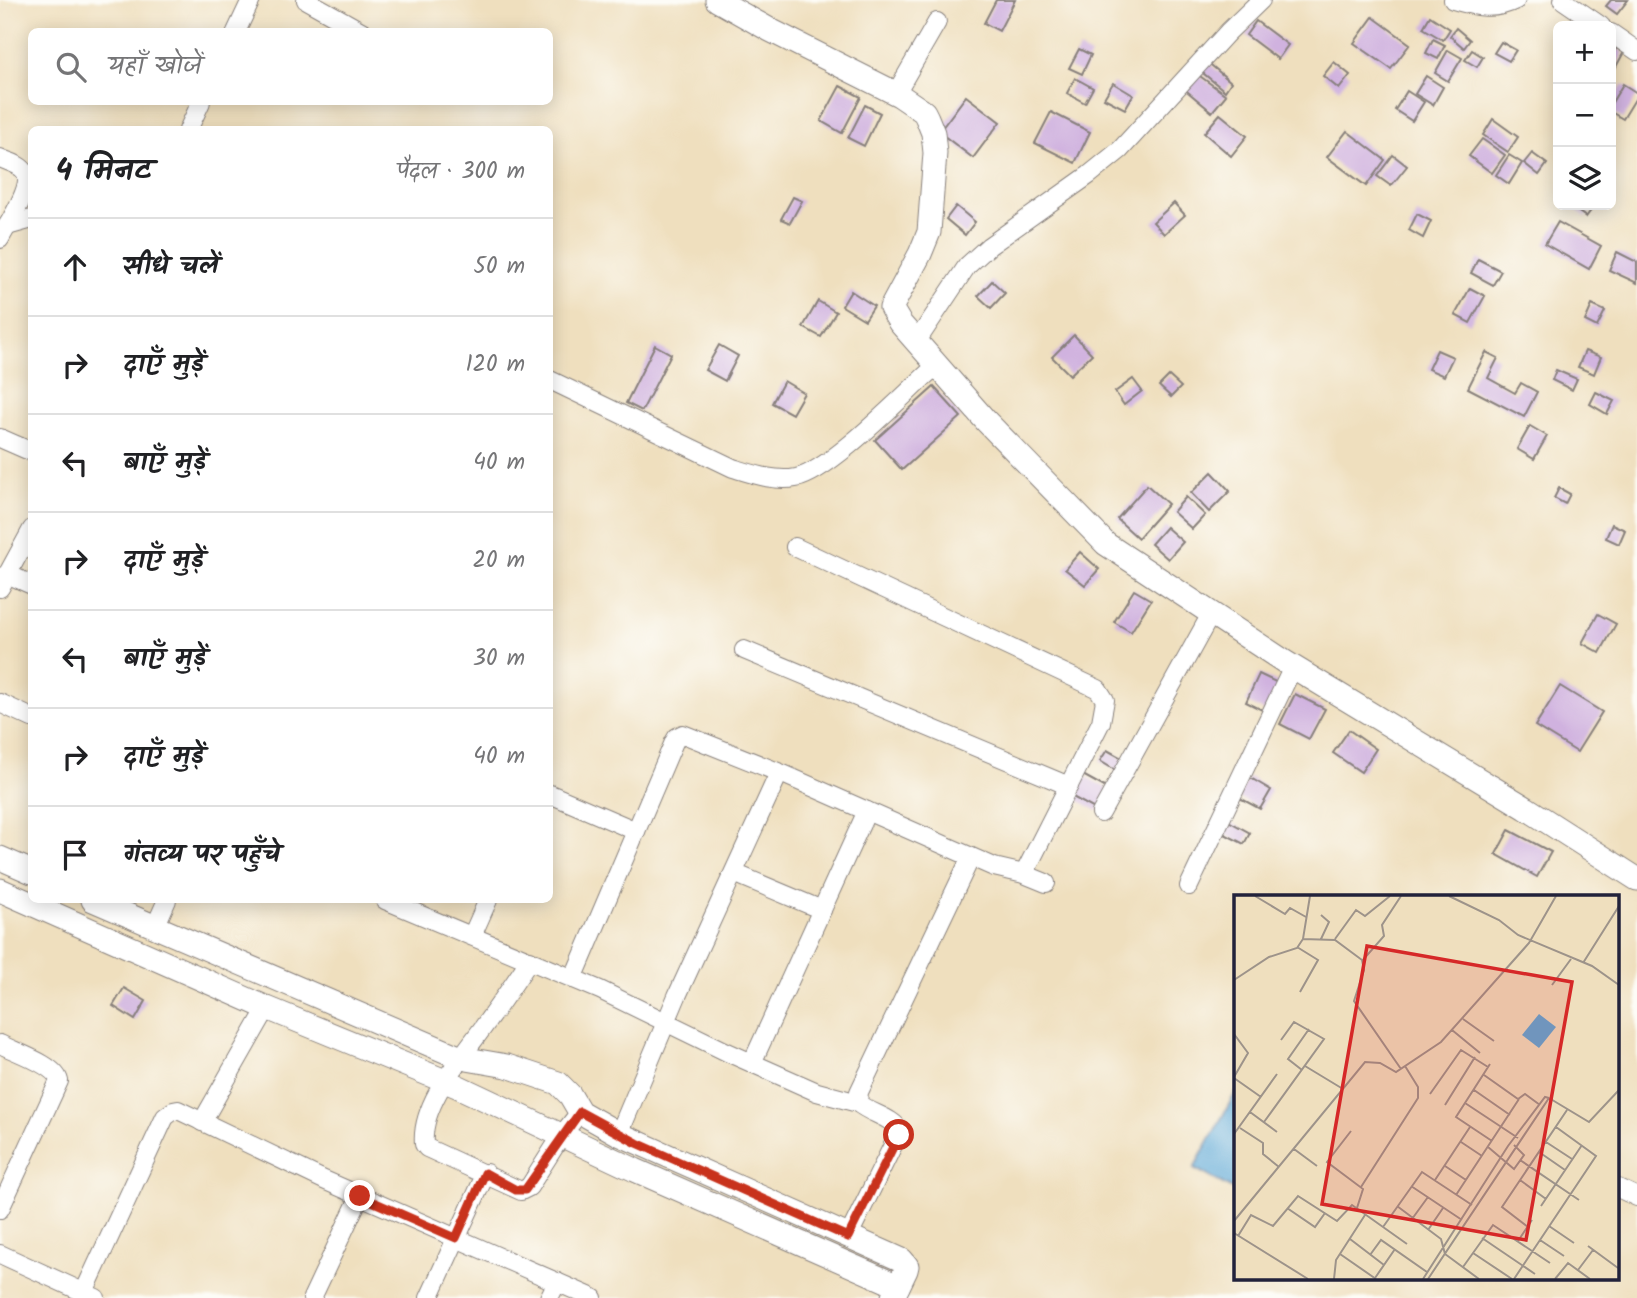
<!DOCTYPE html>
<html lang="hi">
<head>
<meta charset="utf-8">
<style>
  body { margin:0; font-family:Kalam,"Playpen Sans Deva",sans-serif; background:#f6f6f6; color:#202124 }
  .controls { position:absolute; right:21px; top:21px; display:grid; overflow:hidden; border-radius:10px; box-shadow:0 4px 18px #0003 }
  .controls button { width:63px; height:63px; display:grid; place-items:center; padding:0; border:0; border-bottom:2px solid #e0e0e0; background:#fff; color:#202124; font:35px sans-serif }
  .stop { position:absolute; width:21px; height:21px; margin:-16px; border:5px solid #c8321e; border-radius:50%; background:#fff }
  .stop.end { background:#c8321e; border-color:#fff; box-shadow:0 2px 7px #0008 }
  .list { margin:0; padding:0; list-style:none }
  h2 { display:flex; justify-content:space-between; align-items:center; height:91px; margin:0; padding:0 28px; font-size:30px }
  h2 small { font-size:23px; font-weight:400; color:#757577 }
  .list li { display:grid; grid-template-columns:46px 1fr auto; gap:21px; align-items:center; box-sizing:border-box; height:98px; padding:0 28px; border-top:2px solid #e0e0e0 }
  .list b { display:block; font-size:26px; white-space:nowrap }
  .list em { font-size:23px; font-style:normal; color:#757577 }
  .icon { flex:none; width:38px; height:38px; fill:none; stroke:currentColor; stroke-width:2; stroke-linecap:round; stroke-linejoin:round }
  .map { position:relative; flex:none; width:1637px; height:1298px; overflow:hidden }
  .search { position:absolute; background:#fff; box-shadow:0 4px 18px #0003; left:28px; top:28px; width:525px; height:77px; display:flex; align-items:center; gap:18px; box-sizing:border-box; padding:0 24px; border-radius:10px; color:#757577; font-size:26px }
  .panel { position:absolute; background:#fff; box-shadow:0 4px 18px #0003; left:28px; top:126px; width:525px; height:777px; border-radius:10px }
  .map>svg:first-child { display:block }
  .water { fill:#5fa9d7; stroke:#406689; stroke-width:2 }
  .building { fill:#d0b2df }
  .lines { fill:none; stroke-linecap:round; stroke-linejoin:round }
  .minor-casing { stroke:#88807c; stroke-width:20 }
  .tertiary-casing { stroke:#88807c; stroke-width:25 }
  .minor { stroke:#fff; stroke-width:18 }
  .tertiary { stroke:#fff; stroke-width:23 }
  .route { stroke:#c8321e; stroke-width:9 }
  .inset-road { fill:none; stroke:#9d938a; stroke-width:2 }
  .view { fill:#d62828; fill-opacity:0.15; stroke:#d62828; stroke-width:3.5 }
  .inset-edge { fill:none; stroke:#22223b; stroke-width:3.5 }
</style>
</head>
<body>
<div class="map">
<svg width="1637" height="1298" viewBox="0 0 1637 1298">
  <rect width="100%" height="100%" fill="#fdfcf7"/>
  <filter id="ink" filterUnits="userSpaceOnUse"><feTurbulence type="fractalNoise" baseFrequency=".0143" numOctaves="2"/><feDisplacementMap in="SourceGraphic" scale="14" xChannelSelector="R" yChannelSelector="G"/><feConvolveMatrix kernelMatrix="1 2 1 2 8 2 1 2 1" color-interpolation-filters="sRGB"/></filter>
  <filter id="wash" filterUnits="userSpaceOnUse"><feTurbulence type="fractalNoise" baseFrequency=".00686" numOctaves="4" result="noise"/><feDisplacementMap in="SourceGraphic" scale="28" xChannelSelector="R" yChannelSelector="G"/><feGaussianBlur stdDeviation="1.57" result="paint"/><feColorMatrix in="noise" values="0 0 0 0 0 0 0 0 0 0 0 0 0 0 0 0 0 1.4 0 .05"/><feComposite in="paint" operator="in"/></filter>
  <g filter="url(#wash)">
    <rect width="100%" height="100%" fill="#efdfbe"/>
    <polygon class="water" points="1236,1092 1236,1191 1194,1168"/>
    <g id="blocks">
      <g class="building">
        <polygon points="996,0 1015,0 999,31 984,23"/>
        <polygon points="1611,0 1628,0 1617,14 1606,6"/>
        <polygon points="1430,16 1450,29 1443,40 1423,28"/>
        <polygon points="1373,17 1410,44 1391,69 1354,43"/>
        <polygon points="1256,21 1288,45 1278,59 1246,35"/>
        <polygon points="1456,28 1470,40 1464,48 1450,36"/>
        <polygon points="1433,39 1445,45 1438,59 1426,53"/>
        <polygon points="1501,42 1516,50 1509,61 1494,53"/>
        <polygon points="1616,48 1624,52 1611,76 1611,59"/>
        <polygon points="1079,49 1091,55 1082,74 1069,68"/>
        <polygon points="1448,50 1462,58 1448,81 1435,73"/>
        <polygon points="1472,50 1483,57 1477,67 1465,60"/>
        <polygon points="1205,60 1231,82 1225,91 1198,69"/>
        <polygon points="1334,62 1350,75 1339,89 1323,76"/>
        <polygon points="1197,74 1226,95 1212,112 1182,87"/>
        <polygon points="1426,76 1443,87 1433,105 1415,94"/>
        <polygon points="1075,78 1093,88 1085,103 1067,93"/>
        <polygon points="1113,83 1133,95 1125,109 1104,98"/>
        <polygon points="1623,84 1637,93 1637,96 1623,119 1611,112 1611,104"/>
        <polygon points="840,86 861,97 842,133 821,121"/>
        <polygon points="1407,91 1424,102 1412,121 1395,110"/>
        <polygon points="966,96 1000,122 973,158 939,132"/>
        <polygon points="865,105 880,113 864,146 848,138"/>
        <polygon points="1051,112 1090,132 1075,163 1035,143"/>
        <polygon points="1220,114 1247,136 1231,156 1204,133"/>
        <polygon points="1493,119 1518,137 1508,152 1483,135"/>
        <polygon points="1347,131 1385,160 1366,186 1327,157"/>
        <polygon points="1482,139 1505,155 1492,173 1469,156"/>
        <polygon points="1532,153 1547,164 1539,175 1524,163"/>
        <polygon points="1393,155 1407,166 1391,186 1377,176"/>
        <polygon points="1509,155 1522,163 1509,184 1496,175"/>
        <polygon points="793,197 802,201 790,223 781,219"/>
        <polygon points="1174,203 1185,215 1164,234 1153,222"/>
        <polygon points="1569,205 1595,205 1586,217"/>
        <polygon points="956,206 975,222 965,235 946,219"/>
        <polygon points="1417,214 1431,221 1423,238 1409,230"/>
        <polygon points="1558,222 1601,246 1589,269 1545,244"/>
        <polygon points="1617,252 1637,262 1637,283 1609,270"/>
        <polygon points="1478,259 1501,271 1493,285 1471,273"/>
        <polygon points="992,281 1005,293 991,308 978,296"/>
        <polygon points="1470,288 1485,296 1470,323 1455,315"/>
        <polygon points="851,291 874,306 865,320 842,306"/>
        <polygon points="818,301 836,312 821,337 803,327"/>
        <polygon points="1592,305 1605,311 1597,327 1585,321"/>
        <polygon points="1074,335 1092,354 1070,375 1052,357"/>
        <polygon points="655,345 671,354 642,411 626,403"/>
        <polygon points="719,345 738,356 725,381 705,370"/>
        <polygon points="1437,350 1453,357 1444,376 1428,369"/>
        <polygon points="1585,351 1601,357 1594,374 1578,367"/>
        <polygon points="1486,352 1498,358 1488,378 1515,393 1521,383 1537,392 1524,417 1468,388"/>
        <polygon points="1556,370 1577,379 1572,390 1552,380"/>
        <polygon points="1169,376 1181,387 1171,397 1159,386"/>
        <polygon points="1133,379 1142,391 1124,405 1115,392"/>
        <polygon points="784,381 804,393 792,414 772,403"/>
        <polygon points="934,387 961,417 902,470 875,440"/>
        <polygon points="1596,392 1614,401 1607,414 1590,404"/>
        <polygon points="1530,426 1547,436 1534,459 1517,449"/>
        <polygon points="1212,472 1230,491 1209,512 1191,493"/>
        <polygon points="1147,485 1168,504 1138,538 1117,519"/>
        <polygon points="1559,488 1570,494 1565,504 1554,498"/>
        <polygon points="1186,497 1205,515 1192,529 1173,512"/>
        <polygon points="1612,524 1625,530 1619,544 1606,538"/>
        <polygon points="1166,527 1183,542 1168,559 1151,544"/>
        <polygon points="1080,552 1099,569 1085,585 1065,569"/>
        <polygon points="1134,590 1151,600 1131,632 1114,622"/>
        <polygon points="1598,614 1616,624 1600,653 1582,643"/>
        <polygon points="1259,674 1282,685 1268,713 1246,702"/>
        <polygon points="1560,686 1602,712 1577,752 1535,726"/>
        <polygon points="1295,694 1325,709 1309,739 1280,724"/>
        <polygon points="1349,730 1376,749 1361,772 1333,753"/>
        <polygon points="1107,750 1127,761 1120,773 1100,761"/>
        <polygon points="1081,774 1110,790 1098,811 1069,795"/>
        <polygon points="1249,777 1271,790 1260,809 1238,797"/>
        <polygon points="1223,818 1250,833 1244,844 1217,830"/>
        <polygon points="1509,830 1551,852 1537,877 1496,854"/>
        <polygon points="124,988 146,1001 135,1020 113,1006"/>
      </g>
    </g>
  </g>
  <g filter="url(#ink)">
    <use href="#blocks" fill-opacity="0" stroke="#88807c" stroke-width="2"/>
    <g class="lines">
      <defs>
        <g id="minor">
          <polyline points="306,0 363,32"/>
          <path d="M1453,0C1476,7 1494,11 1516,0"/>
          <polyline points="1563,0 1601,26"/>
          <polyline points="236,32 251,0"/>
          <polyline points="1611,33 1637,51"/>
          <polyline points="896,93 937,22"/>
          <polyline points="188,130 201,102"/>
          <path d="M0,158C8,162 20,164 25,172C34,186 7,225 0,239"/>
          <polyline points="7,226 32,219"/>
          <polyline points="917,341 967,266 989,246 1089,175 1120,150 1228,32 1261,0"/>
          <path d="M550,380L733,468C753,474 775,482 796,478C831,471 907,391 937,365"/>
          <polyline points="0,438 32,452"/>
          <polyline points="795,547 1098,689 1105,700 1101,722 1024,874"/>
          <polyline points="7,574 32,585"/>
          <polyline points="0,588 32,529"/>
          <polyline points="744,650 1069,786"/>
          <polyline points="0,703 32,718"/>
          <polyline points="550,794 636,831"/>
          <polyline points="1101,813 1211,614"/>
          <polyline points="734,873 822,910"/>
          <polyline points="1189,886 1293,667"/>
          <polyline points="385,900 600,990 727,1052 817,1092 858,1103"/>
          <polyline points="155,927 167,900"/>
          <polyline points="472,936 488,900"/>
          <path d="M530,960C516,980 503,1000 489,1019C467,1052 420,1101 424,1144L427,1148L521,1191L529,1187L562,1135L580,1112"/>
          <polyline points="573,979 674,742 677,737 683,734 783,774 994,867 1024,874 1046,883"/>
          <path d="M0,1044C15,1052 56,1065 59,1081L0,1209"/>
          <polyline points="752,1063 867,811"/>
          <polyline points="202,1122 267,1008"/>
          <polyline points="619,1134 677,996 779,773"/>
          <polyline points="1618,1188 1637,1197"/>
          <path d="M848,1237L900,1131C893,1117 870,1114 858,1103L859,1092L971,857"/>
          <polyline points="0,1254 96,1298"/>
          <polyline points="84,1292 165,1117 173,1111 178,1110 324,1180 593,1298"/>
          <polyline points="312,1298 360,1196"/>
          <polyline points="429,1298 486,1173"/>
          <polyline points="549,1298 557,1282"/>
        </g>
        <g id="tertiary">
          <polyline points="717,0 770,30 899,95 924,112 927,118 933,133 935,153 929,232 920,254 891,308 900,323 986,421 1106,544 1285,662 1526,808 1637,879"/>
          <polyline points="0,858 32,872"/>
          <polyline points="0,890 267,1008 457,1086 635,1170 898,1286"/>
          <polyline points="93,900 461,1058 507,1066 558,1083 570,1095 580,1112 619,1134 902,1260 907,1266 906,1270 893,1297"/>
        </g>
      </defs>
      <use href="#minor" class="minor-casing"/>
      <use href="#tertiary" class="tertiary-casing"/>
      <use href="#minor" class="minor"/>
      <use href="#tertiary" class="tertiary"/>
    </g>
  </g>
  <g class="lines" filter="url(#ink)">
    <polyline class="route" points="360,1196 456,1238 485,1173 516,1190 525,1190 580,1112 637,1143 848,1237 899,1135"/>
  </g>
  <g transform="translate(1234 895)">
    <rect width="385" height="385" fill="#efdfbe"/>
    <path d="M305,119L322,132L305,153L288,140Z" fill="#5fa9d7"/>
    <path class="inset-road" d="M21,1L51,19L56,13L72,22M215,1L265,25L284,40L358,71L385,90M69,44L101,45L128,65L130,75L120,106L167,174M87,44L95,27L87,20M101,44L122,15L131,21L156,1M63,52L84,65L66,97M128,66L150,41L148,30L167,1M349,68L385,11M0,85L35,62L63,53L69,44L76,1M318,90L337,64M229,124L260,146M218,135L246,158M0,139L14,158L0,182M256,169L222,222L258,246M71,171L109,194M68,175L54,164L75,134M250,180L284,204L291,199L306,210M0,183L27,202M240,195L276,220M196,199L227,155L254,172M315,203L355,227L385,195M231,208L284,243M211,210L241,162M16,217L43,237M30,227L90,144L60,127L47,145M6,233L29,248V259L45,272M117,236L93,267L129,294L123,313M0,239L43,179M227,247L248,261M312,247L338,264M254,252L280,274L290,260L280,250M60,254L83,271M305,257L331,275M286,265L345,305M211,271L232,285M201,285L236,232M286,285L312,304M177,291L228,325M127,292L184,203V192L171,171M222,300L285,204M163,311L207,344L211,359L245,384M307,311L348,250M53,313L81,332L91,318M178,324L194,302M0,326L131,167L146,168L162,177L207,147L295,48L322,1M315,331L340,348M149,332L188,277L238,310M294,332L268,312L333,215M194,335L209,313M0,338L74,384M4,341L17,320L39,331L64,301L103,326L118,310L173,349M248,343L301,379M116,344L150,370M306,345L330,361M284,346L298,325M354,351L384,373M239,358L278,384M106,359L142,384M136,360L147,345L193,377M229,372L259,330L316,368M344,375L359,355M141,383L161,354M100,384L102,365L131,320M189,384L274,251L311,202L315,203M194,384L315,203M280,384L362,261L322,232M321,384L334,368L356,384"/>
    <path class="view" d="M133,51L338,87L292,345L88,309Z"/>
    <rect width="385" height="385" class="inset-edge"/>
  </g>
</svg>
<div class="controls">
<button>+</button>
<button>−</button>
<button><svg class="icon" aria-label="layers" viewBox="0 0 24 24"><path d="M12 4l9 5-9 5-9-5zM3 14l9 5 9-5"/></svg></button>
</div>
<div class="stop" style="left:899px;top:1135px"></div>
<div class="stop end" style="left:360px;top:1196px"></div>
<div class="search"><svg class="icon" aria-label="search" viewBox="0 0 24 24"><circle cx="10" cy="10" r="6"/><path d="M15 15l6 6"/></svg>यहाँ खोजें</div>
<section class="panel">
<h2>4 मिनट<small>पैदल · 300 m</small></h2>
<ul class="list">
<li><svg class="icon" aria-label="ahead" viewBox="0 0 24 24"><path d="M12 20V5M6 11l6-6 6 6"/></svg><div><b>सीधे चलें</b></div><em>50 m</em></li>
<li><svg class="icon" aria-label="right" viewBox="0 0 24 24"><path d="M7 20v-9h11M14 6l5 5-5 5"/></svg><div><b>दाएँ मुड़ें</b></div><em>120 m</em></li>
<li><svg class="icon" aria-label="left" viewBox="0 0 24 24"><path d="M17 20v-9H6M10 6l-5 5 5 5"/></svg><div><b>बाएँ मुड़ें</b></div><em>40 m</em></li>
<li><svg class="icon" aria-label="right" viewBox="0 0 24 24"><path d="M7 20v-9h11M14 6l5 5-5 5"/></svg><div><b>दाएँ मुड़ें</b></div><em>20 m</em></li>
<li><svg class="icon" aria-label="left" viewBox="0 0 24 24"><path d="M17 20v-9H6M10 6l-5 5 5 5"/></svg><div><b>बाएँ मुड़ें</b></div><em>30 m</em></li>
<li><svg class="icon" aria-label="right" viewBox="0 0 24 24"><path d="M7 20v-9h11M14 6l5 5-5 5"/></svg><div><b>दाएँ मुड़ें</b></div><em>40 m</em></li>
<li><svg class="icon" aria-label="arrive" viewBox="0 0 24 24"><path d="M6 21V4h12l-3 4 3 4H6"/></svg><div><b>गंतव्य पर पहुँचे</b></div></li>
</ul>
</section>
</div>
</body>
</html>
